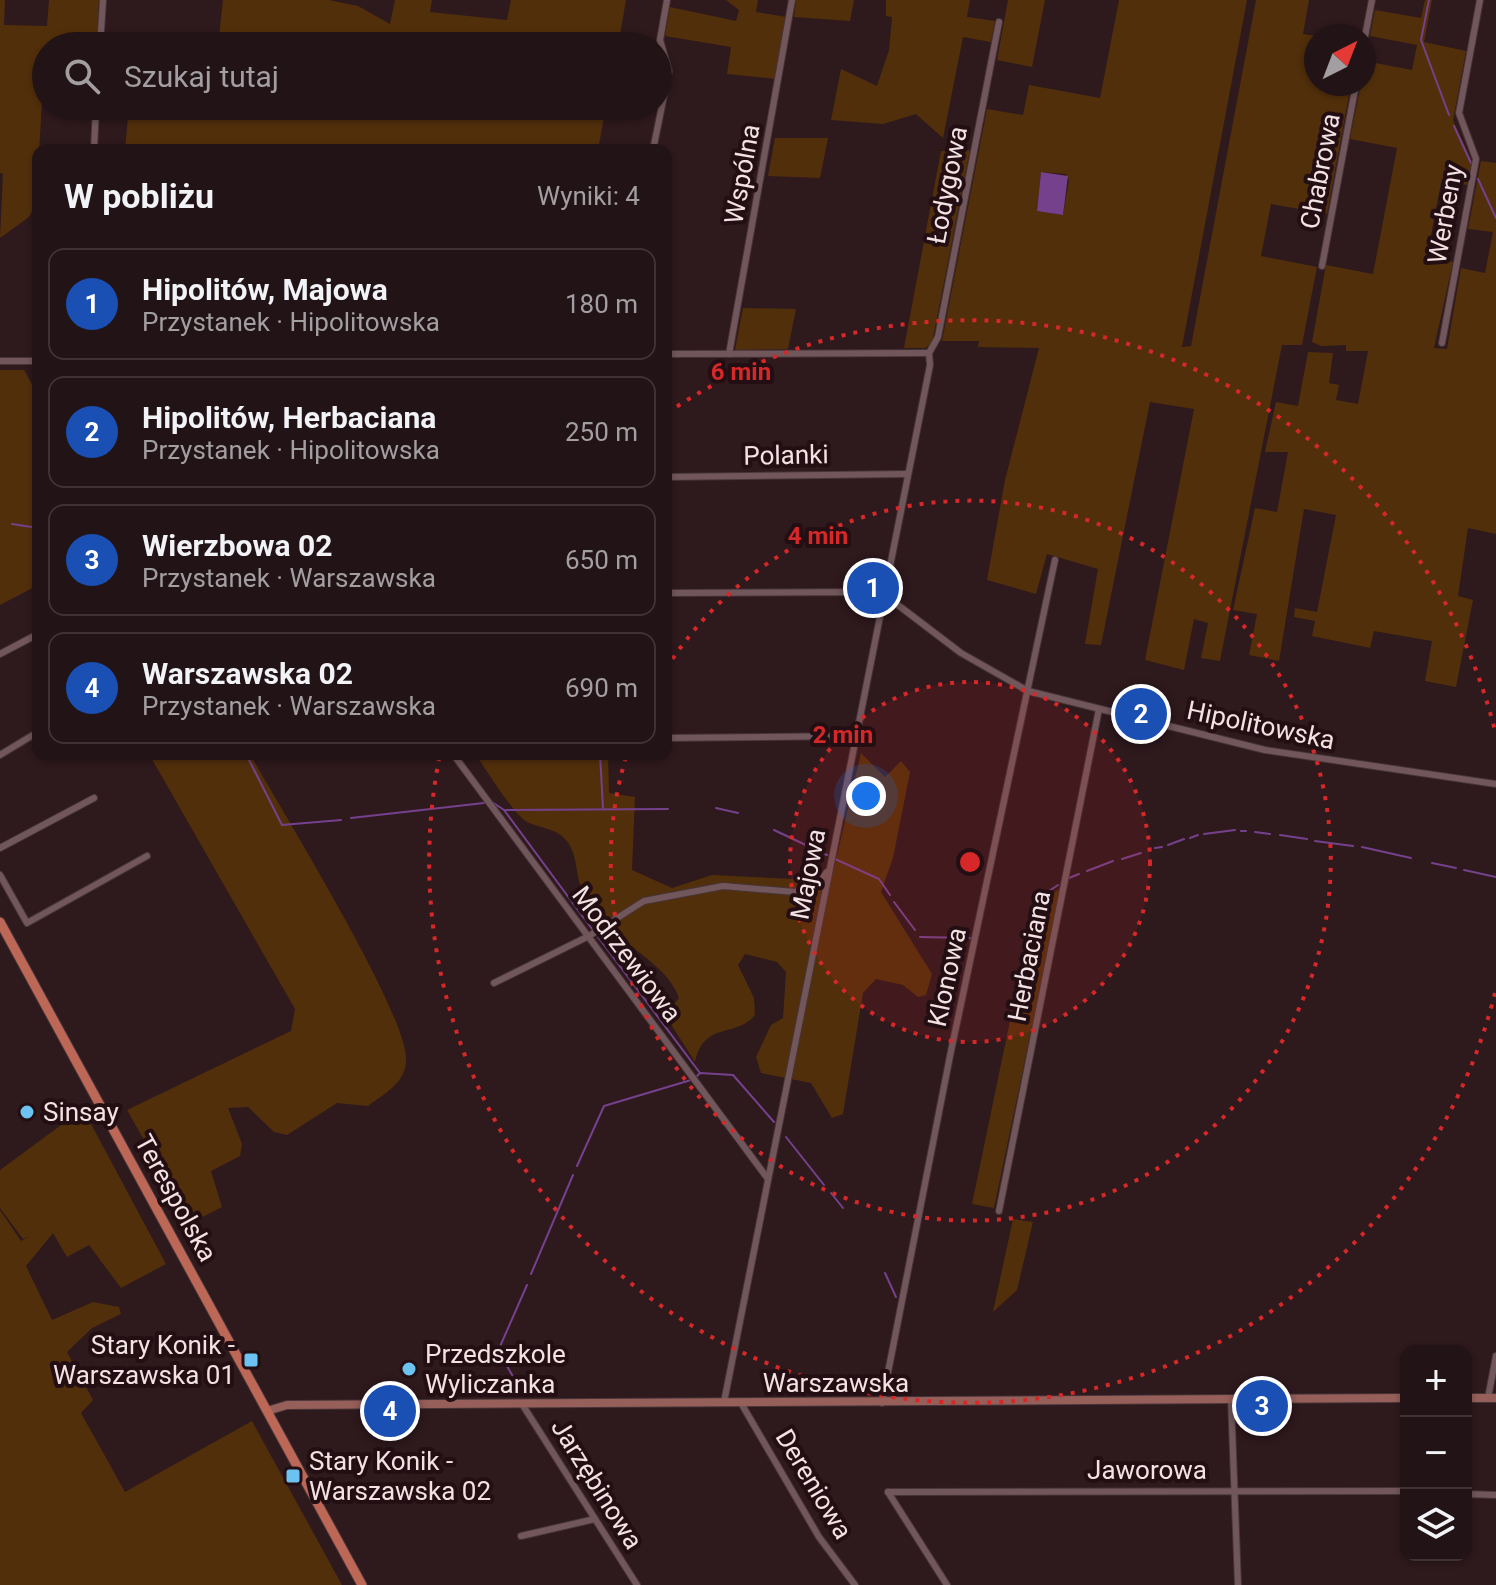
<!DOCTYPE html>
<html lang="pl">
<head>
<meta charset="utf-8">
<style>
  body { margin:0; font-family:Roboto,sans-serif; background:#2e2023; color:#f1f3f6 }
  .controls { position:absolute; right:24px; bottom:24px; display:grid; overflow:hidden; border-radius:16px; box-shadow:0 2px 6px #0004 }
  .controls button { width:72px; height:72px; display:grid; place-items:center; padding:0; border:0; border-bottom:2px solid #3f3235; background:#221316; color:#f1f3f6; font:40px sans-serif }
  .compass { position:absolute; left:1304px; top:24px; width:72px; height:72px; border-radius:50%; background:#221316; box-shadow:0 2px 6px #0004; rotate:42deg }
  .you { position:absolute; left:866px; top:796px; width:28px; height:28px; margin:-20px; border:6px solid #fff; border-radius:50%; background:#1a73e8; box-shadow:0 0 0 12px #1a73e833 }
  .badge { display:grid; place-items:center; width:52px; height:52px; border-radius:50%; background:#6cc3f2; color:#fff; font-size:26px; font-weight:700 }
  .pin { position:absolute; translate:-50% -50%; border:4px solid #fff; box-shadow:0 2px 8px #0006 }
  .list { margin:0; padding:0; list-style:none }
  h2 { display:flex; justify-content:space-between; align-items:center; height:104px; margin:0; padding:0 32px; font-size:34px }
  h2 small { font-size:26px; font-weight:400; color:#a29ea1 }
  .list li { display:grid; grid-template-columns:52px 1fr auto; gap:24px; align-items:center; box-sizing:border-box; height:112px; margin:0 16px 16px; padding:0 16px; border:2px solid #3f3235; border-radius:16px }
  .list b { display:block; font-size:30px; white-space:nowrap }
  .list p { margin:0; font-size:26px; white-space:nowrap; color:#a29ea1 }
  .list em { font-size:26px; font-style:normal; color:#a29ea1 }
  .icon { flex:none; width:44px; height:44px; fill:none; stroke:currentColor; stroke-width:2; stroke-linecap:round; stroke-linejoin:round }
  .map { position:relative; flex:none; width:1496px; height:1585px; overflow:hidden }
  .search { position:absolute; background:#221316; box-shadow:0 2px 6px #0004; left:32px; top:32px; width:640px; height:88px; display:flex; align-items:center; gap:20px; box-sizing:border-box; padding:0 28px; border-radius:44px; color:#a29ea1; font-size:30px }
  .panel { position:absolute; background:#221316; box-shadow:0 2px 6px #0004; left:32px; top:144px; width:640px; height:616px; border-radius:16px }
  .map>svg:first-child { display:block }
  .green { fill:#522f0b; fill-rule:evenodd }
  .water { fill:#75418d }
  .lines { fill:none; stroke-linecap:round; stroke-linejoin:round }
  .stream { stroke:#75418d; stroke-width:2 }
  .street-casing { stroke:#463538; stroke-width:8 }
  .secondary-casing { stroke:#463538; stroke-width:10 }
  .primary-casing { stroke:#463538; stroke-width:11 }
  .street { stroke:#71575b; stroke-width:6 }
  .secondary { stroke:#975f59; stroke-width:8 }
  .primary { stroke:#bd6757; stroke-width:9 }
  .ring { fill:none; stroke:#d62828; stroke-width:4; stroke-dasharray:4 8 }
  .poi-dot { fill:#6cc3f2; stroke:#230f13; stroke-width:3 }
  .labels { text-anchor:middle; stroke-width:8; stroke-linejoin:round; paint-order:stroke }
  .street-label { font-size:26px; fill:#f2e2e4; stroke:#230f13 }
  .poi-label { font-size:26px; fill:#f2e2e4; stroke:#230f13; text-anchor:start }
  .centre { fill:#d62828; stroke:#230f13; stroke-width:4 }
  .ring-label { font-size:24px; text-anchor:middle; font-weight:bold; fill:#d62828; stroke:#230f13; stroke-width:8; stroke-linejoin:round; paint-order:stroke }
</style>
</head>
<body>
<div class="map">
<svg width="1496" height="1585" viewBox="0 0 1496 1585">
  <rect width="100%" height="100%" fill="#2e191d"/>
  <g class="green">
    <polygon points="0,0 5,0 4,25 47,26 49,0 99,0 96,46 46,46 46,102 42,102 36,204 29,217 0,238 3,174 0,173"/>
    <polygon points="223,0 329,0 358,6 390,24 395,0 432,0 430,12 507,20 511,0 626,0 618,46 218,46"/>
    <polygon points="726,0 758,0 756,12 787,17 777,79 727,74 731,47 665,36 670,7 736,21 739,10"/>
    <polygon points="796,0 854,0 850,21 794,17"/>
    <polygon points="886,0 970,0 967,17 995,21 991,42 963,37 943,138 916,114 883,124 831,120 841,69 877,86 889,50 892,17 886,16"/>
    <polygon points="1008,0 1045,0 1032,67 997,60"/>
    <path d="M1119,0H1247L1182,347L1191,346L1256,0H1309L1303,34L1316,36V84H1351L1327,214L1271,204L1261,256L1317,267L1302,345H1282L1220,661L1201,658L1208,623L1194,619L1184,670L1145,660L1194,409L1150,402L1101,645L1085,644L1098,569L1047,554L1036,594L987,580L1005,480L1039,348L978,347L979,341H942L987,109L1023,115L1029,85L1100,98ZM1041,172L1066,174L1069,180L1063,215L1037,211Z"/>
    <polygon points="1425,0 1432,0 1424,42 1466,51 1453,120 1472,162 1467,185 1442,181 1441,183 1427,256 1453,262 1434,348 1447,349 1461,268 1485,273 1493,232 1468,229 1481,161 1496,163 1496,534 1468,528 1458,596 1473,600 1456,687 1425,681 1432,641 1374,631 1370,648 1312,636 1315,621 1294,617 1295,608 1317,612 1336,515 1304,509 1279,661 1249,655 1257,614 1233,610 1255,508 1277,512 1288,452 1265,452 1276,402 1298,406 1308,352 1333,353 1329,383 1339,385 1336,400 1358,404 1368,351 1346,351 1346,345 1321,346 1312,342 1326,265 1373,274 1397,148 1350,139 1361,84 1364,84 1365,61 1412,70 1417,45 1370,36 1375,10 1421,18"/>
    <polygon points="129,106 606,106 598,150 125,150"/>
    <polygon points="775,138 828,138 820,178 768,176"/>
    <polygon points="970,150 932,343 925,348 904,348 941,151"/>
    <polygon points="743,308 796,309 788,349 735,350"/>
    <polygon points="0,370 24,370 38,395 38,585 0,605"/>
    <path d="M861,753L885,777L901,761L910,772L893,858L881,892L932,974L926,995L918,997L903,985L876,979L863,993L843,1114L832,1118L811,1083L761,1073L756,1057L771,1025L783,1018L786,972L777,962L745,954L738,965L754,998L755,1015C735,1039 705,1020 695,1062L665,1015L679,998C669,971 645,959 626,941C613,929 601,913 589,900C574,885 580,862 569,844C559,828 542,829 527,822C513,814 486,769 475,754H608L609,793L635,797L632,870L672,888L712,875L831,881Z"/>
    <path d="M149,754H250C278,805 411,1018 406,1062C404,1084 385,1093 368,1106L337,1103L287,1135L274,1132L248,1107L228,1108L242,1144L240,1156L211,1171L222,1207L191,1223L127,1110L291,1031L295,1009Z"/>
    <polygon points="1061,888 994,1208 972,1204 1034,905"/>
    <polygon points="83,1109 166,1264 121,1288 89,1245 67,1257 53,1233 26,1266 52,1320 93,1302 119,1307 121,1314 92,1328 67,1352 93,1400 81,1413 125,1492 252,1421 342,1585 0,1585 0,1210 21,1241 30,1236 23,1239 0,1208 0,1170"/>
    <polygon points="1013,1219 1033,1222 1017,1290 993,1312"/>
  </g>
  <polygon class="water" points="1041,172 1068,176 1063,215 1037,211"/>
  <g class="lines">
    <g class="stream">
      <polyline points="1429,0 1421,40 1449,115"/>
      <polyline points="1454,126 1471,163"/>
      <polyline points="1478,179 1496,218"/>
      <polyline points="12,524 38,528"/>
      <polyline points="246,754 282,825 341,820"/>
      <polyline points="600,754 603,808"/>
      <polyline points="492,802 504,810 592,929"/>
      <polyline points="716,808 738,813"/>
      <polyline points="504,810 668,809"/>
      <polyline points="351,818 484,803"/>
      <polyline points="774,830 827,855"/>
      <polyline points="1241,831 1246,831"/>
      <polyline points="1255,832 1270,834"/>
      <polyline points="1204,834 1235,830"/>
      <polyline points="1280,835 1307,839"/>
      <polyline points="1190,838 1198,835"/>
      <polyline points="1315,841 1353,846"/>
      <polyline points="1168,845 1184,839"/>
      <polyline points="1362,847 1411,858"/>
      <polyline points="1155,848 1162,847"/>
      <polyline points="835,859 879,879 890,895"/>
      <polyline points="1122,859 1141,853"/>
      <polyline points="1432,863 1456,868"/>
      <polyline points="1464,870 1496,877"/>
      <polyline points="1087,871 1113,861"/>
      <polyline points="1069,878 1079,874"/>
      <polyline points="1037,899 1058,885"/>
      <polyline points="894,902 915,930"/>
      <polyline points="598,937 700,1073"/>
      <polyline points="920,937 970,938"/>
      <polyline points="697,1076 700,1073 733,1075 774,1122"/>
      <polyline points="786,1137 824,1185"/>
      <polyline points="577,1166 604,1106 691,1080"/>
      <polyline points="831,1193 843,1208"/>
      <polyline points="885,1273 896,1297"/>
      <polyline points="531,1274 573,1175"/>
      <polyline points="524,1395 498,1351 527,1285"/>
    </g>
    <defs>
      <g id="street">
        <polyline points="1364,42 1372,0"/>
        <polyline points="100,46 103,0"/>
        <polyline points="94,150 96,106"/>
        <polyline points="653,150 669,71 660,40 667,0"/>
        <polyline points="1322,266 1356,84"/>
        <polyline points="1442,343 1476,159 1459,113 1480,0"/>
        <polyline points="929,353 938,337 999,22"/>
        <polyline points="666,354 929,353"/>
        <polyline points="729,354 792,0"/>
        <polyline points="0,361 38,361"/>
        <polyline points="666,477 907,474"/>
        <polyline points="666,593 871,592 890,599 961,653 1028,691 1265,750 1496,784"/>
        <polyline points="0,654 38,634"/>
        <polyline points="666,738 855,736"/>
        <polyline points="453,754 768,1179"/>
        <polyline points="0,755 38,732"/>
        <polyline points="0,848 94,798"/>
        <polyline points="0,875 27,923 147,856"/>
        <polyline points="494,983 589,936 644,901 723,886 795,892 818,883 827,872"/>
        <polyline points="999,1211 1099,709"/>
        <polyline points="1488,1398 1496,1356"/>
        <polyline points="1231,1399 1238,1585"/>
        <polyline points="724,1402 930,365 929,353"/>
        <polyline points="741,1403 819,1537 855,1585"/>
        <polyline points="882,1403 951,1051 1055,560"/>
        <polyline points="522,1404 637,1585"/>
        <polyline points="888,1492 1406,1491"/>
        <polyline points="888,1492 947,1585"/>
        <polyline points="1466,1494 1496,1495"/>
        <polyline points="521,1536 595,1519"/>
      </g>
      <g id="secondary">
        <polyline points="1466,1398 1496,1398"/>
        <polyline points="267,1411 287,1405 1406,1398"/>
      </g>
      <polyline id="primary" points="0,922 362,1585"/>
    </defs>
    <use href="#street" class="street-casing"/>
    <use href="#secondary" class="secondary-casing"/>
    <use href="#primary" class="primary-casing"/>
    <use href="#street" class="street"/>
    <use href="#secondary" class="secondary"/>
    <use href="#primary" class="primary"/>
  </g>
  <circle cx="970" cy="862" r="180" fill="#d62828" fill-opacity=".12"/>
  <g class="ring">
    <circle cx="970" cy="862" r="180"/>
    <path d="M666 669A360 360 0 1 1 626 757"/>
    <path d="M1495 993A541 541 0 0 1 440 754M667 413A541 541 0 0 1 1495 731"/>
  </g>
  <g class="poi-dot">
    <circle cx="27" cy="1112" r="8"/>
    <rect x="243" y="1352" width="16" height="16" rx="4"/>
    <circle cx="409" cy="1369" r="8"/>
    <rect x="285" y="1468" width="16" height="16" rx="4"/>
  </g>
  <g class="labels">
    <g class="street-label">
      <text transform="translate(1320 171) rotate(-79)" y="9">Chabrowa</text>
      <text transform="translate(742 174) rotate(-80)" y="9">Wspólna</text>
      <text transform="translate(947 185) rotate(-79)" y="9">Łodygowa</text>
      <text transform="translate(1445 214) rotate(-80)" y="9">Werbeny</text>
      <text transform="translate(786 455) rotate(-1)" y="9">Polanki</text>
      <text transform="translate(1261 725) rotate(12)" y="9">Hipolitowska</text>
      <text transform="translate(808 874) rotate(-79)" y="9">Majowa</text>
      <text transform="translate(627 954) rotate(53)" y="9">Modrzewiowa</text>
      <text transform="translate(1029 956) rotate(-79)" y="9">Herbaciana</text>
      <text transform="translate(947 977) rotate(-78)" y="9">Klonowa</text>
      <text transform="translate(176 1198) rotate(61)" y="9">Terespolska</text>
      <text x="836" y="1392">Warszawska</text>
      <text x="1147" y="1479">Jaworowa</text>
      <text transform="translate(597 1484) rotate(58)" y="9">Jarzębinowa</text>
      <text transform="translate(814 1484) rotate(59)" y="9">Dereniowa</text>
    </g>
    <g class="poi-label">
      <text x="43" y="1121">Sinsay</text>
      <text x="235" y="1354" text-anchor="end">Stary Konik -<tspan x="235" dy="30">Warszawska 01</tspan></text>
      <text x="425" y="1363">Przedszkole<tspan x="425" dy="30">Wyliczanka</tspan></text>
      <text x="309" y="1470">Stary Konik -<tspan x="309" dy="30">Warszawska 02</tspan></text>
    </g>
  </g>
  <circle cx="970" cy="862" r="12" class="centre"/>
  <g class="ring-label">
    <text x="741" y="380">6 min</text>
    <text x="818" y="544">4 min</text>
    <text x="843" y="743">2 min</text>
  </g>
</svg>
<div class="controls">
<button>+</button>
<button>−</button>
<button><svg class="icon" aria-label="layers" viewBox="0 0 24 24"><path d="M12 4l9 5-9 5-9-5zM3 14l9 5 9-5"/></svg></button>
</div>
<svg class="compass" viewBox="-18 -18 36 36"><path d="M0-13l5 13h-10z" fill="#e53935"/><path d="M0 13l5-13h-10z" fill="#a29ea1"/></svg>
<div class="you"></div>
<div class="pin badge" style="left:873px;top:588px;background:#1a4fb4">1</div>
<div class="pin badge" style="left:1141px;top:714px;background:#1a4fb4">2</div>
<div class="pin badge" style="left:1262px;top:1406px;background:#1a4fb4">3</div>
<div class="pin badge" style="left:390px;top:1411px;background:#1a4fb4">4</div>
<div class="search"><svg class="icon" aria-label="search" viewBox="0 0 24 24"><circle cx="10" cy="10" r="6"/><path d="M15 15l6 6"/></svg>Szukaj tutaj</div>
<section class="panel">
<h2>W pobliżu<small>Wyniki: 4</small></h2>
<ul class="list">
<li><span class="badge" style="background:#1a4fb4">1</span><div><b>Hipolitów, Majowa</b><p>Przystanek · Hipolitowska</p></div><em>180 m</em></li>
<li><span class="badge" style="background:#1a4fb4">2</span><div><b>Hipolitów, Herbaciana</b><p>Przystanek · Hipolitowska</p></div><em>250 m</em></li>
<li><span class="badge" style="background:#1a4fb4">3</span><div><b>Wierzbowa 02</b><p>Przystanek · Warszawska</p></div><em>650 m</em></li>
<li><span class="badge" style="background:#1a4fb4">4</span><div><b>Warszawska 02</b><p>Przystanek · Warszawska</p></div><em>690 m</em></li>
</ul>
</section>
</div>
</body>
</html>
